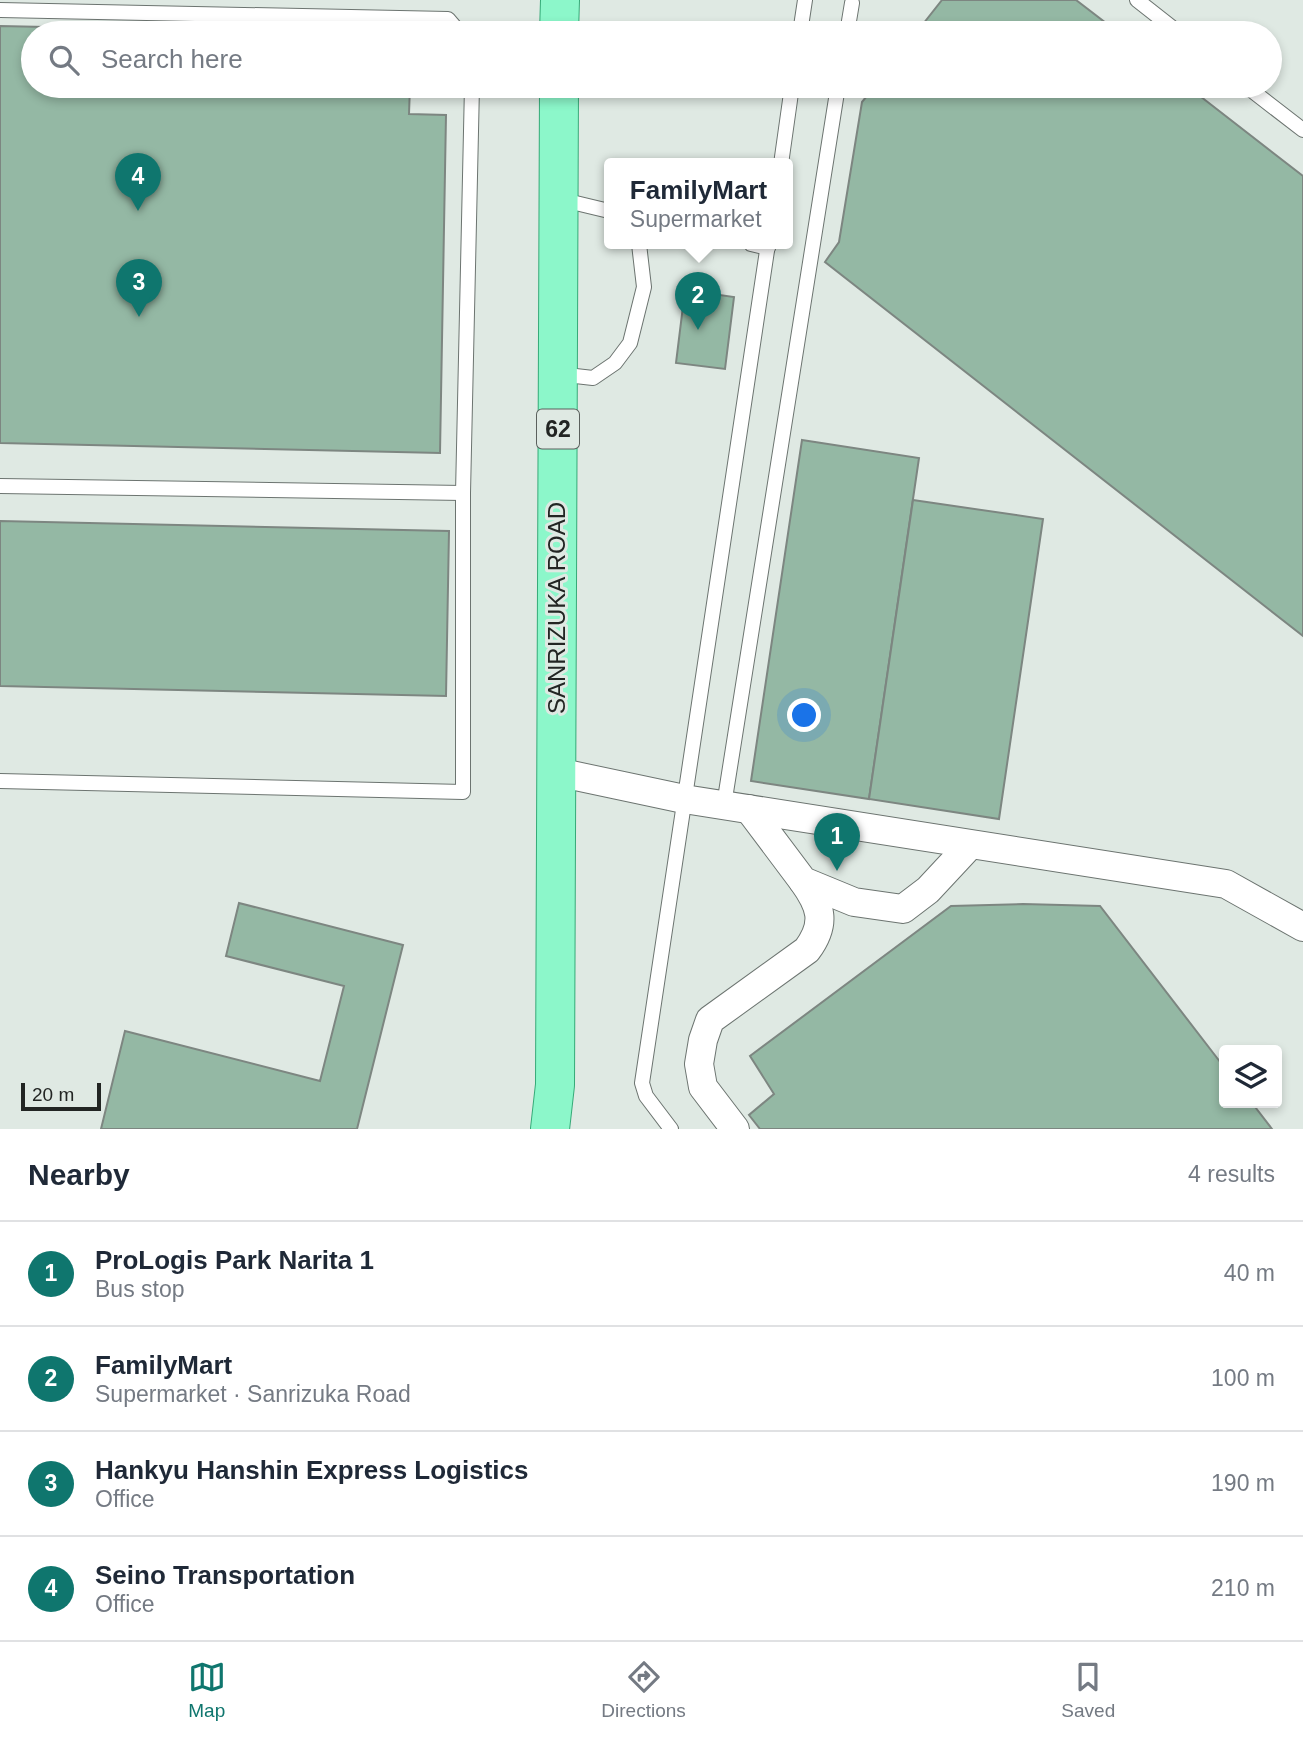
<!DOCTYPE html>
<html lang="en">
<head>
<meta charset="utf-8">
<style>
  body { margin:0; font-family:Arial,sans-serif; background:#f6f6f7; color:#1f2937 }
  .controls { position:absolute; right:21px; bottom:21px; display:grid; overflow:hidden; border-radius:7px; box-shadow:0 4px 10px #0003 }
  .controls button { width:63px; height:63px; display:grid; place-items:center; padding:0; border:0; border-bottom:2px solid #e0e1e3; background:#fff; color:#1f2937; font:35px sans-serif }
  .scale { position:absolute; left:21px; bottom:18px; width:80px; box-sizing:border-box; padding-left:7px; border:4px solid #222523; border-top:0; font-size:19px; line-height:24px; white-space:nowrap; color:#222523; -webkit-text-stroke:5px #dfe9e3; paint-order:stroke }
  .you { position:absolute; left:805px; top:716px; width:24px; height:24px; margin:-18px; border:5px solid #fff; border-radius:50%; background:#1a73e8; box-shadow:0 0 0 10px #1a73e833 }
  .badge { display:grid; place-items:center; width:46px; height:46px; border-radius:50%; background:#0f766e; color:#fff; font-size:23px; font-weight:700 }
  .pin { position:absolute; translate:-50% -58px; filter:drop-shadow(0 2px 4px #0008) }
  .pin::after { content:''; position:absolute; top:37px; width:24px; height:21px; background:inherit; clip-path:polygon(0 0,100% 0,50% 100%) }
  .popup { position:absolute; left:604px; top:158px; width:189px; height:91px; box-sizing:border-box; display:grid; place-content:center; border-radius:7px; background:#fff; filter:drop-shadow(0 2px 5px #0005); font-size:23px; white-space:nowrap; color:#747a83 }
  .popup b { font-size:26px; color:#1f2937 }
  .popup::after { content:''; position:absolute; left:50%; top:100%; margin-left:-14px; border:14px solid transparent; border-top-color:#fff }
  .list { margin:0; padding:0; list-style:none }
  h2 { display:flex; justify-content:space-between; align-items:center; height:91px; margin:0; padding:0 28px; font-size:30px }
  h2 small { font-size:23px; font-weight:400; color:#747a83 }
  .list li { display:grid; grid-template-columns:46px 1fr auto; gap:21px; align-items:center; box-sizing:border-box; height:105px; padding:0 28px; border-top:2px solid #e0e1e3 }
  .list b { display:block; font-size:26px; white-space:nowrap }
  .list p { margin:0; font-size:23px; white-space:nowrap; color:#747a83 }
  .list em { font-size:23px; font-style:normal; color:#747a83 }
  .icon { flex:none; width:38px; height:38px; fill:none; stroke:currentColor; stroke-width:2; stroke-linecap:round; stroke-linejoin:round }
  .map { position:relative; flex:none; width:1303px; height:1129px; overflow:hidden }
  .search { position:absolute; background:#fff; box-shadow:0 4px 10px #0003; left:21px; right:21px; top:21px; height:77px; display:flex; align-items:center; gap:18px; box-sizing:border-box; padding:0 24px; border-radius:38px; color:#747a83; font-size:26px }
  .sheet { height:511px; background:#fff }
  nav { display:flex; justify-content:space-around; align-items:center; box-sizing:border-box; height:98px; border-top:2px solid #e0e1e3; background:#fff; font-size:19px; color:#747a83 }
  nav a { display:grid; justify-items:center; gap:4px }
  nav .on { color:#0f766e }
  .map>svg:first-child { display:block }
  .building { fill:#94b8a4; stroke:#7d8681; stroke-width:2 }
  .lines { fill:none; stroke-linecap:round; stroke-linejoin:round }
  .service-casing { stroke:#6c7470; stroke-width:16 }
  .minor-casing { stroke:#6c7470; stroke-width:30 }
  .primary-casing { stroke:#36aa78; stroke-width:40 }
  .service { stroke:#fff; stroke-width:14 }
  .minor { stroke:#fff; stroke-width:28 }
  .primary { stroke:#8cf7ca; stroke-width:38 }
  .labels { text-anchor:middle; stroke-width:6; stroke-linejoin:round; paint-order:stroke }
  .shield { fill:#dfe9e3; stroke:#5b605d; stroke-width:2 }
  .shield-label { font-size:23px; font-weight:bold; fill:#222523 }
  .street-label { font-size:24px; fill:#222523; stroke:#dfe9e3 }
</style>
</head>
<body>
<div class="map">
<svg width="1303" height="1129" viewBox="0 0 1303 1129">
  <rect width="100%" height="100%" fill="#dfe9e3"/>
  <g class="building">
    <polygon points="942,0 1076,0 1119,33 916,33"/>
    <polygon points="0,26 324,33 33,33 33,86 410,86 409,114 446,115 440,453 0,443"/>
    <polygon points="875,86 1187,86 1303,176 1303,636 825,262 839,242 862,102"/>
    <polygon points="685,290 734,297 725,369 676,363"/>
    <polygon points="802,440 919,458 869,799 751,781"/>
    <polygon points="913,500 1043,519 999,819 869,799"/>
    <polygon points="0,521 449,531 446,696 0,686"/>
    <polygon points="239,903 403,945 357,1129 101,1129 125,1031 320,1081 344,986 226,956"/>
    <polygon points="1023,904 1100,906 1224,1067 1224,1103 1252,1103 1272,1129 760,1129 749,1115 774,1094 750,1056 951,906"/>
  </g>
  <g class="lines">
    <defs>
      <g id="service">
        <polyline points="1137,0 1179,33"/>
        <polyline points="0,10 448,19 460,33"/>
        <polyline points="800,33 805,0"/>
        <polyline points="847,33 852,3"/>
        <polyline points="1246,86 1303,130"/>
        <polyline points="781,164 792,86"/>
        <polyline points="559,199 609,211"/>
        <polyline points="751,244 768,248"/>
        <polyline points="558,374 593,378 615,363 630,343 644,287 639,244"/>
        <polyline points="0,486 463,493"/>
        <polyline points="0,781 463,792 463,493 472,86"/>
        <polyline points="724,805 838,86"/>
        <polyline points="671,1129 646,1096 642,1083 768,244"/>
      </g>
      <g id="minor">
        <polyline points="557,772 684,799 1226,884 1303,927"/>
        <polyline points="749,809 803,881 854,902 903,909 928,890 969,846"/>
        <path d="M735,1129L703,1087L699,1064L703,1040L710,1020L807,950C827,923 821,906 803,881"/>
      </g>
      <g id="primary">
        <polyline points="559,33 560,0"/>
        <polyline points="550,1129 555,1085 559,86"/>
      </g>
    </defs>
    <use href="#service" class="service-casing"/>
    <use href="#minor" class="minor-casing"/>
    <use href="#primary" class="primary-casing"/>
    <use href="#service" class="service"/>
    <use href="#minor" class="minor"/>
    <use href="#primary" class="primary"/>
  </g>
  <g class="labels">
    <rect class="shield" x="537" y="409.5" width="42" height="39" rx="5"/>
    <g class="shield-label">
      <text x="558" y="437">62</text>
    </g>
    <g class="street-label">
      <text transform="translate(557 608) rotate(-90)" y="8">SANRIZUKA ROAD</text>
    </g>
  </g>
</svg>
<div class="controls">
<button><svg class="icon" aria-label="layers" viewBox="0 0 24 24"><path d="M12 4l9 5-9 5-9-5zM3 14l9 5 9-5"/></svg></button>
</div>
<div class="scale">20 m</div>
<div class="you"></div>
<div class="pin badge" style="left:837px;top:871px">1</div>
<div class="pin badge" style="left:698px;top:330px">2</div>
<div class="popup"><b>FamilyMart</b>Supermarket</div>
<div class="pin badge" style="left:139px;top:317px">3</div>
<div class="pin badge" style="left:138px;top:211px">4</div>
<div class="search"><svg class="icon" aria-label="search" viewBox="0 0 24 24"><circle cx="10" cy="10" r="6"/><path d="M15 15l6 6"/></svg>Search here</div>
</div>
<section class="sheet">
<h2>Nearby<small>4 results</small></h2>
<ul class="list">
<li><span class="badge">1</span><div><b>ProLogis Park Narita 1</b><p>Bus stop</p></div><em>40 m</em></li>
<li><span class="badge">2</span><div><b>FamilyMart</b><p>Supermarket · Sanrizuka Road</p></div><em>100 m</em></li>
<li><span class="badge">3</span><div><b>Hankyu Hanshin Express Logistics</b><p>Office</p></div><em>190 m</em></li>
<li><span class="badge">4</span><div><b>Seino Transportation</b><p>Office</p></div><em>210 m</em></li>
</ul>
</section>
<nav>
<a class="on"><svg class="icon" aria-label="map" viewBox="0 0 24 24"><path d="M3 6l6-2 6 2 6-2v14l-6 2-6-2-6 2zM9 4v14M15 6v14"/></svg>Map</a>
<a><svg class="icon" aria-label="directions" viewBox="0 0 24 24"><path d="M12 3l9 9-9 9-9-9zM9 14v-3h6M13 9l2 2-2 2"/></svg>Directions</a>
<a><svg class="icon" aria-label="saved" viewBox="0 0 24 24"><path d="M7 4h10v16l-5-4-5 4z"/></svg>Saved</a>
</nav>
</body>
</html>
